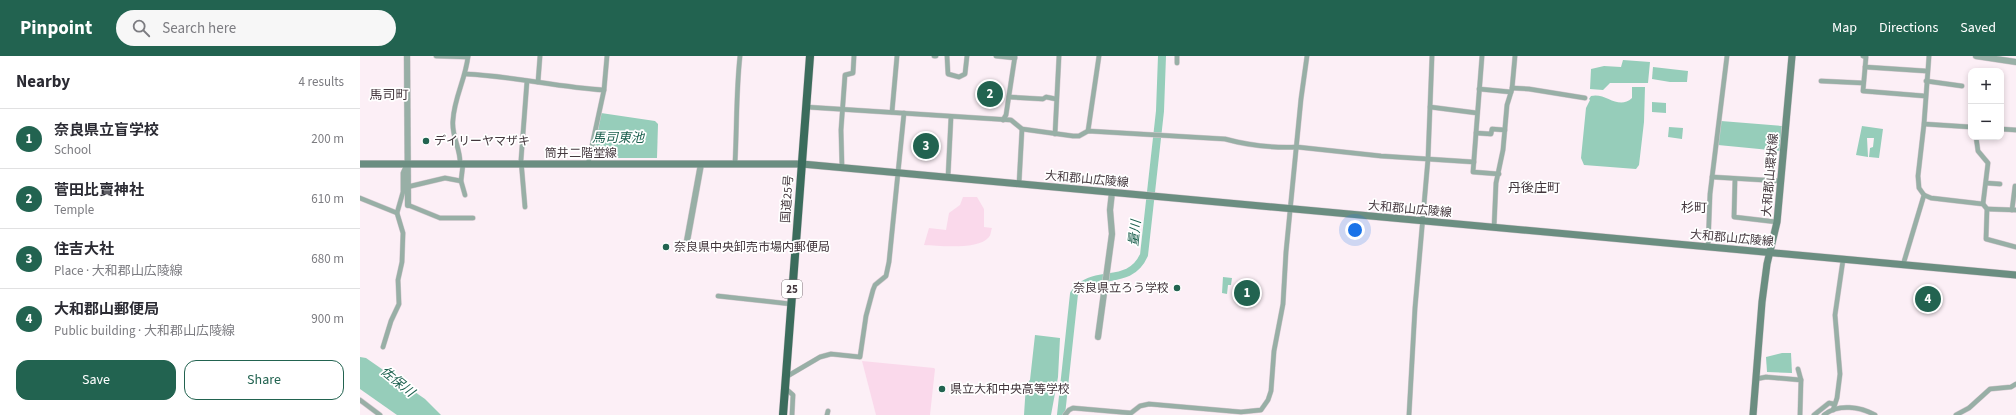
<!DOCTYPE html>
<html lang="en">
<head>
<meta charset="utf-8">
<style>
  body { margin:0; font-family:"Source Sans 3","Noto Sans JP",sans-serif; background:#f7f7f7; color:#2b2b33 }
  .controls { position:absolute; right:12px; top:12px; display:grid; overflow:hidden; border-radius:8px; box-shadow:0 2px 6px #0003 }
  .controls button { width:36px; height:36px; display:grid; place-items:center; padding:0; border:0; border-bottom:1px solid #e1e1e2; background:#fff; color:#2b2b33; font:20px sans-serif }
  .you { position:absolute; left:995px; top:174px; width:14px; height:14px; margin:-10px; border:3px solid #fff; border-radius:50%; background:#1a73e8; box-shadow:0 0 0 6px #1a73e833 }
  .badge { display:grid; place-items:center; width:26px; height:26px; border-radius:50%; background:#226350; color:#fff; font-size:13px; font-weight:700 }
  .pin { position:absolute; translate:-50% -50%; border:2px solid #fff; box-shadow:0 1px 4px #0006 }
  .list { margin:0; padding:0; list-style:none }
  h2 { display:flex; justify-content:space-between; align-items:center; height:52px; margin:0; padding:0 16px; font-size:17px }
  h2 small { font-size:13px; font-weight:400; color:#7c7c81 }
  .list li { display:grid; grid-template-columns:26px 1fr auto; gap:12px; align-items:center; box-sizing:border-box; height:60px; padding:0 16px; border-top:1px solid #e1e1e2 }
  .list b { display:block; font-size:15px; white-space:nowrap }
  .list p { margin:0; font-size:13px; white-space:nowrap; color:#7c7c81 }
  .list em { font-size:13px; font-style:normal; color:#7c7c81 }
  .actions { display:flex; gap:8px; padding:12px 16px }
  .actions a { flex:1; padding:9px 0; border:1px solid #226350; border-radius:12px; text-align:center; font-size:14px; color:#226350 }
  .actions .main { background:#226350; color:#fff }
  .icon { flex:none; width:22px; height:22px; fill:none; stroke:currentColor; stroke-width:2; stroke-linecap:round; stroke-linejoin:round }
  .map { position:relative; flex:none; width:1656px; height:359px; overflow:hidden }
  header { display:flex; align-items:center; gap:24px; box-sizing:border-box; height:56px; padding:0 20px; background:#226350; color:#fff }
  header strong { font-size:19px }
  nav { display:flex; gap:22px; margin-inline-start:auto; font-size:14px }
  .search { width:280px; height:36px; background:#f7f7f7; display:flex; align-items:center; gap:10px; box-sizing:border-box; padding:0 14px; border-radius:22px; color:#7c7c81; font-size:15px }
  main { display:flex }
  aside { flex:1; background:#fff }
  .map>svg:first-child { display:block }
  .green { fill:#fad9eb }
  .water { fill:#96cdba }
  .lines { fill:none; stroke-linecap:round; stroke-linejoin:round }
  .river { stroke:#96cdba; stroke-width:8 }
  .minor-casing { stroke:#d7cad1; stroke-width:5.5 }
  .tertiary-casing { stroke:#d7cad1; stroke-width:7 }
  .secondary-casing { stroke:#d7cad1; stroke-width:8 }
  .trunk-casing { stroke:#d7cad1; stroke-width:9 }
  .minor { stroke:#98afa6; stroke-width:4.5 }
  .tertiary { stroke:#98afa6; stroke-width:6 }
  .secondary { stroke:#6b8e81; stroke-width:7 }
  .trunk { stroke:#3b6c5c; stroke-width:8 }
  .poi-dot { fill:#226350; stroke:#fff; stroke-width:1.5 }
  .labels { text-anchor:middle; stroke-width:3.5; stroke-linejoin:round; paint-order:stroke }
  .shield { fill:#fff; stroke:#7b7377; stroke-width:1 }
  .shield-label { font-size:11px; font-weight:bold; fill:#43373d }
  .poi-label { font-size:12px; fill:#43373d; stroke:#fff; text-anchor:start }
  .street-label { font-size:12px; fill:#43373d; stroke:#fff }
  .neighbourhood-label { font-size:13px; fill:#43373d; stroke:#fff }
  .water-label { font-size:13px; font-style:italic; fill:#1c604e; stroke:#fff }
</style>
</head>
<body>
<header>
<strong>Pinpoint</strong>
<div class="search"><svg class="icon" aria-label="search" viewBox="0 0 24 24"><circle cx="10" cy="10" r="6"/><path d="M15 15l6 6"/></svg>Search here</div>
<nav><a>Map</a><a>Directions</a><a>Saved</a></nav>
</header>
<main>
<aside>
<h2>Nearby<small>4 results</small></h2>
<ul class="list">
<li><span class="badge">1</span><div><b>奈良県立盲学校</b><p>School</p></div><em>200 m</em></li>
<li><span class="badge">2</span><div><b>菅田比賣神社</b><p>Temple</p></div><em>610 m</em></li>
<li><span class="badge">3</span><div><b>住吉大社</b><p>Place · 大和郡山広陵線</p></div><em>680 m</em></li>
<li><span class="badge">4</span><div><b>大和郡山郵便局</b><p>Public building · 大和郡山広陵線</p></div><em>900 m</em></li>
</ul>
<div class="actions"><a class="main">Save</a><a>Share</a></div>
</aside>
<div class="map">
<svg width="1656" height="359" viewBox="0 0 1656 359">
  <rect width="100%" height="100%" fill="#fceff6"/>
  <g class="green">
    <path d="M603,141H617L624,153V171L632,172C631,174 631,179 629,181C619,194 580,190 564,189L569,172L586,174L589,157L600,149Z"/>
    <polygon points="502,305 574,312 575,313 570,359 516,359"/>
  </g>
  <g class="water">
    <polygon points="1263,4 1290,6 1288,27 1250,27 1243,34 1230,33 1231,13 1244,10 1261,11"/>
    <polygon points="1293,11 1328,15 1327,26 1310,26 1292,23"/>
    <path d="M1272,31H1285L1284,66L1279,109L1276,113L1224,109L1221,102L1226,52L1230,44L1229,43L1231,40C1246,36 1258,55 1272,42Z"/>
    <polygon points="1292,46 1306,47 1306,57 1292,56"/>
    <polygon points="241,57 295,65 298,68 297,102 233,102"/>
    <polygon points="1361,65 1422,70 1420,95 1358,89"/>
    <polygon points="1502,70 1523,73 1519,102 1509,101 1510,92 1513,91 1514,82 1507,82 1508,101 1496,99"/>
    <polygon points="1309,71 1323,72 1322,83 1308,81"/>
    <polygon points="863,221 872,222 871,229 868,229 867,238 862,237"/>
    <polygon points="675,279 700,282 698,321 691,359 664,359 666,328 670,324"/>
    <polygon points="1422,297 1431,297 1432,317 1407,316 1406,301"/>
    <polygon points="0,301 6,302 65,343 81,359 37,359 0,333"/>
  </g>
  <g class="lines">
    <path class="river" d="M701,359L714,238C732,211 769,233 784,199L800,55L802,0"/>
    <defs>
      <g id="minor">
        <polyline points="76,0 108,1"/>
        <polyline points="574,0 576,0"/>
        <polyline points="587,0 588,18 599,21 605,18 607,0"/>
        <polyline points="636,0 655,2"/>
        <polyline points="1122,0 1113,116 1139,118"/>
        <polyline points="1503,0 1506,1 1503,35 1565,40"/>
        <polyline points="1569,0 1564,68 1558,120 1559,132 1564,139 1571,142 1623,148 1627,153 1626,183 1656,191"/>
        <polyline points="817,7 817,0"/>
        <polyline points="1505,11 1566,15"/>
        <path d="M106,18C153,20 197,31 244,34"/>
        <polyline points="1461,25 1503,27"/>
        <polyline points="1566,25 1602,30"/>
        <polyline points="178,26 180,0"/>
        <polyline points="1152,32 1169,33 1225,42"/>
        <polyline points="1119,33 1151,36"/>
        <polyline points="649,41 683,43 686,41 696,43"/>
        <path d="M446,51L651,64L662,73L713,80H719L728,75L865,83C887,89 913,92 937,91L1021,100L1114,106"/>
        <polyline points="1070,51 1117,57"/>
        <polyline points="532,56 537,0"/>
        <polyline points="643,64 646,59 655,0"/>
        <polyline points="1564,68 1611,71"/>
        <polyline points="1641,73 1656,74"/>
        <polyline points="728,75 739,0"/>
        <polyline points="1116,77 1131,78 1132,73 1145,74"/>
        <polyline points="695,78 699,0"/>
        <polyline points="1616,81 1618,95 1628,107 1623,148"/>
        <path d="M375,107C377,71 376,36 380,0"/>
        <path d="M100,108C101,93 91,80 93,64C94,42 106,22 108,0"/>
        <polyline points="103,108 101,125 105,139"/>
        <polyline points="228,108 244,34 247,0"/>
        <polyline points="482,111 481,74 485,19 493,17 494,0"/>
        <polyline points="588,121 591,61"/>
        <polyline points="1352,121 1420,125"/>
        <polyline points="1375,123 1374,161 1417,166"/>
        <polyline points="1626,127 1640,128"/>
        <polyline points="659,128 662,73"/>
        <polyline points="47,131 85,122 101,125"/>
        <polyline points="0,142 37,157 43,177 42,206 38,224 39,248 31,265 23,291"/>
        <polyline points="48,149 80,162 113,162"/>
        <polyline points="165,151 161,104 167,25"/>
        <polyline points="1627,153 1656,154"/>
        <polyline points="1652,154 1655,130"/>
        <polyline points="37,157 43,136 43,117 47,108"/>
        <polyline points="1134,172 1136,127 1143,94 1147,49 1152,33 1155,0"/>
        <polyline points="1348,191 1350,138 1367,0"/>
        <polyline points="1543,209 1564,139"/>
        <polyline points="358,240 431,248"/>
        <polyline points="1438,313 1441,324 1440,359"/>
        <polyline points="426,321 460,301 471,298 500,301 506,260 513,234 515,229 526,220 529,206 544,57"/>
        <polyline points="1396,323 1406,321 1441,324"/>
        <polyline points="425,332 433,339 432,359"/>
        <polyline points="0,344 20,359"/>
        <polyline points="1473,354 1477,342 1480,318 1475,259 1483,204"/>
        <polyline points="467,359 468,355"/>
        <polyline points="705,359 709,354 713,352 771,357 780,350 789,348 881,356 901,354 908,344 911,335 914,295 923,248 926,196 941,43 947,0"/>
        <polyline points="1049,359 1055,252 1068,103 1072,0"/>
        <polyline points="1454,359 1469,347 1474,348"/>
        <path d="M1464,359C1478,347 1501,351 1515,359"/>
        <polyline points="1596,359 1609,352 1630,333 1651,331 1656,328"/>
      </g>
      <g id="tertiary">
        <polyline points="47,0 48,149"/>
        <polyline points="1616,0 1656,6"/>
        <polyline points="327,185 341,108"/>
        <polyline points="738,281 752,178 750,154 752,136"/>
      </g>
      <g id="secondary">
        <polyline points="0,108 442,108 1656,219"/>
        <polyline points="1393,359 1402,246 1407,208 1417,166 1432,0"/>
      </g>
      <polyline id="trunk" points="423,359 450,0"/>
    </defs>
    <use href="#minor" class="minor-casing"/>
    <use href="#tertiary" class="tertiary-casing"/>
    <use href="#secondary" class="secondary-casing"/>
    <use href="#trunk" class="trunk-casing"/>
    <use href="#minor" class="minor"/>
    <use href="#tertiary" class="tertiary"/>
    <use href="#secondary" class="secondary"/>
    <use href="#trunk" class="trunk"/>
  </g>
  <g class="poi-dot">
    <circle cx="66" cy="85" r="4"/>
    <circle cx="306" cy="191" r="4"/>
    <circle cx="817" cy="232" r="4"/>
    <circle cx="582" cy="333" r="4"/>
  </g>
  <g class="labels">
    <rect class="shield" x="422" y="224" width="20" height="18" rx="3"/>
    <g class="shield-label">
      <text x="432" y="237">25</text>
    </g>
    <g class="poi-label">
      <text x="74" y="89">デイリーヤマザキ</text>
      <text x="314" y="195">奈良県中央卸売市場内郵便局</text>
      <text x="809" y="236" text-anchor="end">奈良県立ろう学校</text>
      <text x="590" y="337">県立大和中央高等学校</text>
    </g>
    <g class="street-label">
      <text x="221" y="101">筒井二階堂線</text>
      <text transform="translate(1410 119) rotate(-85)" y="4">大和郡山環状線</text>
      <text transform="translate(727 123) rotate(5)" y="4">大和郡山広陵線</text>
      <text transform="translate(427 143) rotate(-86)" y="4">国道25号</text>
      <text transform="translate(1050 153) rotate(5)" y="4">大和郡山広陵線</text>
      <text transform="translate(1372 182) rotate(5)" y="4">大和郡山広陵線</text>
    </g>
    <g class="neighbourhood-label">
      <text x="29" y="43">馬司町</text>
      <text x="1174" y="136">丹後庄町</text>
      <text x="1334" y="156">杉町</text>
    </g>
    <g class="water-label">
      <text x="258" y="86">馬司東池</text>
      <text transform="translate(774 177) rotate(-84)" y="5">量川</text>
      <text transform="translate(38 325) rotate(39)" y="5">佐保川</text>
    </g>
  </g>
</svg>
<div class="controls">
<button>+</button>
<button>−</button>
</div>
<div class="you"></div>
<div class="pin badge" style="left:887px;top:237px">1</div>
<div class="pin badge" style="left:630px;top:38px">2</div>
<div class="pin badge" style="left:566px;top:90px">3</div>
<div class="pin badge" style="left:1568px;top:243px">4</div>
</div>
</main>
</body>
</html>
